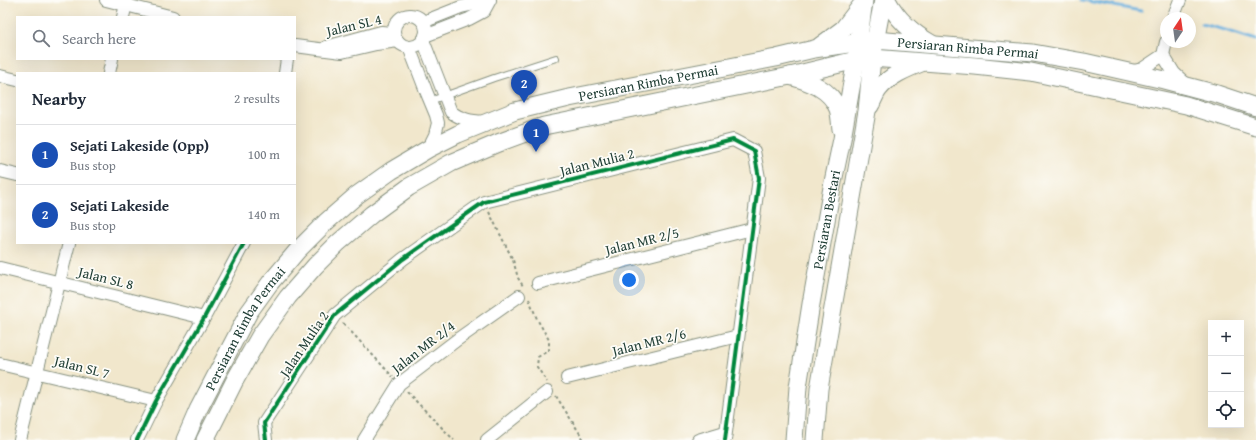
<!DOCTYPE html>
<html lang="en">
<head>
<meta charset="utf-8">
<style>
  body { margin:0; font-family:"Gentium Book Plus",serif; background:#f2f2f3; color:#1f2937 }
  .controls { position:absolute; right:12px; bottom:12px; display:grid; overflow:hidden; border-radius:0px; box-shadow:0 4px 16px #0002 }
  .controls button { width:36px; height:36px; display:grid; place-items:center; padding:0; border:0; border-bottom:1px solid #e0e1e3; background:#fff; color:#1f2937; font:20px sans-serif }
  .compass { position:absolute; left:1160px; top:12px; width:36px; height:36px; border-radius:50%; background:#fff; box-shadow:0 4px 16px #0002; rotate:13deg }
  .you { position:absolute; left:629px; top:280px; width:14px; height:14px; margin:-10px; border:3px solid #fff; border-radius:50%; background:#1a73e8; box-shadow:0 0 0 6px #1a73e833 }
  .badge { display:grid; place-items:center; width:26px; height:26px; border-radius:50%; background:#d1495b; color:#fff; font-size:13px; font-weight:700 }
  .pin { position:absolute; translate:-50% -33px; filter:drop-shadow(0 1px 2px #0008) }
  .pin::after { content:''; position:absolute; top:21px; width:14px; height:12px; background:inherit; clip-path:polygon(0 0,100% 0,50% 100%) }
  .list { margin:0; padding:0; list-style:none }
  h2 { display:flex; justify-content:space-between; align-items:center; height:52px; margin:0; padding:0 16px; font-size:17px }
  h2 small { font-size:13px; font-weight:400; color:#747a83 }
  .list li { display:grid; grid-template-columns:26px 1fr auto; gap:12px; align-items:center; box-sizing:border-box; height:60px; padding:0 16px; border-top:1px solid #e0e1e3 }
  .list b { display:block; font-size:15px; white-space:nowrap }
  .list p { margin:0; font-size:13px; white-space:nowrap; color:#747a83 }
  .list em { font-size:13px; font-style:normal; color:#747a83 }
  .icon { flex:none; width:22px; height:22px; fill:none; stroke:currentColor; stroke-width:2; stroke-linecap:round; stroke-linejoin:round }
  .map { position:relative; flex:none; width:1256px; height:440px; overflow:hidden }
  .search { position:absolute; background:#fff; box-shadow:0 4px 16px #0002; left:16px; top:16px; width:280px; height:44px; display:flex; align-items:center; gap:10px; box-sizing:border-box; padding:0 14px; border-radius:0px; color:#747a83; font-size:15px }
  .panel { position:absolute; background:#fff; box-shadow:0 4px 16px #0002; left:16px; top:72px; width:280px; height:172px; border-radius:0px }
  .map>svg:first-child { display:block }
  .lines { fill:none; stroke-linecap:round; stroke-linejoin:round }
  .stream { stroke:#65aedd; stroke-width:3 }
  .lane-casing { stroke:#889280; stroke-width:8 }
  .street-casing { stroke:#889280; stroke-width:14 }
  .secondary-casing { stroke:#889280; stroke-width:19 }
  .path { stroke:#889280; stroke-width:2; stroke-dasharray:3 3; stroke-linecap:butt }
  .lane { stroke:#fff; stroke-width:6 }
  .street { stroke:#fff; stroke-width:12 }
  .secondary { stroke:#fff; stroke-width:17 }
  .cycleway-casing { stroke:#fdfcf7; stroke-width:6 }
  .cycleway { stroke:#00873e; stroke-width:4 }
  .labels { text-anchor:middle; stroke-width:3.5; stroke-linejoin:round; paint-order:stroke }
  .street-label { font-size:14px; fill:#1f3d34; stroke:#fdfcf7 }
</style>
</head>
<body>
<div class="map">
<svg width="1256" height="440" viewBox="0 0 1256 440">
  <rect width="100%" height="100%" fill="#fdfcf7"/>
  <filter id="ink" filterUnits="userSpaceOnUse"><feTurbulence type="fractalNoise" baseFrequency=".025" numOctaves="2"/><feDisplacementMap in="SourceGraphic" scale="8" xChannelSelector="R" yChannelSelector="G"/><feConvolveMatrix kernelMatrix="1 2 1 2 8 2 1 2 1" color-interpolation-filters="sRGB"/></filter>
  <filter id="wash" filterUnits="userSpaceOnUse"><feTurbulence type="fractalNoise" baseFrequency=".012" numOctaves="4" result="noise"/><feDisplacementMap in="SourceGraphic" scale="16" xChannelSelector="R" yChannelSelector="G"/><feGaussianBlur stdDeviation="0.9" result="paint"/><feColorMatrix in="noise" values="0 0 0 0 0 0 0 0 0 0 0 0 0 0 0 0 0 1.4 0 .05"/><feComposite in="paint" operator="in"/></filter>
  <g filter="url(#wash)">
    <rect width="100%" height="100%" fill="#f1e7cc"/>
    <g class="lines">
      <g class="stream">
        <polyline points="1082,0 1141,11"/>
        <polyline points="1201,24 1225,30 1256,40"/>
      </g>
    </g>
  </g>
  <g filter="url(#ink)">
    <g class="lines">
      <defs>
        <polyline id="lane" points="430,101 494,78 556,58"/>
        <g id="street">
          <polyline points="106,0 173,17"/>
          <circle cx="410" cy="31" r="16"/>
          <polyline points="123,17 127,0"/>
          <polyline points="1173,18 1180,0"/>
          <polyline points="423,22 461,7 489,1"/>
          <polyline points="425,36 469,19 484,11 490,0"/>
          <path d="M423,40L451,112C462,120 471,121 484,122"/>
          <polyline points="295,46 342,52 376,44 398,41"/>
          <polyline points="326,47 381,32 394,33"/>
          <polyline points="409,47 426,91 436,115 438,123 435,135 428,149"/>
          <polyline points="1163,55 1174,73 1187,85"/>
          <polyline points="1130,72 1142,69 1163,55 1166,42"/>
          <polyline points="109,73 112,59"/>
          <polyline points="285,73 287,59"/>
          <polyline points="0,76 17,80"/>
          <polyline points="0,171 17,175"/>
          <polyline points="0,268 204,318"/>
          <polyline points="538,283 752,229"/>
          <polyline points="0,364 156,401"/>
          <polyline points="567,378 738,336"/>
          <polyline points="20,440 69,243"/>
          <polyline points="137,440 156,401 204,318 244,243"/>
          <polyline points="266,440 264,423 335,315 403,259 484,202 733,140 754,151 759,178 725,440"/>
          <polyline points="364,440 399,384 458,339 519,296"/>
          <polyline points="487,440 547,392"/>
          <polyline points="698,440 725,432"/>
        </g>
        <g id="secondary">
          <path d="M887,0C897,19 914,34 932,44"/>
          <polyline points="820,46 843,29 863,3"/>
          <path d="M790,76C808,81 831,89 838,109C840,115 840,122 841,129"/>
          <path d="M870,106C873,101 875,94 879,89C889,76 906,69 921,63"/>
          <path id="s1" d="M185,440L198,410L249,312L270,283L297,251L326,222L357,195L391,171L428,149L458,134L515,111L569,98L776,58L814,49L875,40L1033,53L1084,62L1164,80L1217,94L1256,107"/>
          <polyline points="205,440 235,380 260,336 288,297 315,266 338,243 372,214 409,187 451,163 498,143 544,126 790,76 856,60 872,58 975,66 1031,72 1186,105 1256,127"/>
          <path id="s2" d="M794,440L798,387L811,304L833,182L842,139L856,60L864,0"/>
          <polyline points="815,440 819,389 867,111 872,58 883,0"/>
        </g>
      </defs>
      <use href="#lane" class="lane-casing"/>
      <use href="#street" class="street-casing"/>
      <use href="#secondary" class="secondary-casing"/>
      <g class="path">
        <polyline points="489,212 513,260 518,278 523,286"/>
        <polyline points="529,299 537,319 549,340 549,350 538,357 537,367 547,382"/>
        <polyline points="343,323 393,377"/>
        <polyline points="407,392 454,440"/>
        <polyline points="556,396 584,440"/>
      </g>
      <use href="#lane" class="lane"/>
      <use href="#street" class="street"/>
      <use href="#secondary" class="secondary"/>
      <defs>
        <g id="cycleway">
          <polyline points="137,440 156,401 204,318 244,243"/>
          <polyline points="266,440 264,423 335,315 403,259 484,202 733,140 754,151 759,178 725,440"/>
        </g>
      </defs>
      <use href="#cycleway" class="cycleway-casing"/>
      <use href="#cycleway" class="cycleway"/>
    </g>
  </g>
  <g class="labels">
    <g class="street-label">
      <text transform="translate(354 25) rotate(-13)" y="5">Jalan SL 4</text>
      <text dy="5" stroke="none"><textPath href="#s1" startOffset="943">Persiaran Rimba Permai</textPath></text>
      <text dy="5" stroke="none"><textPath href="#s1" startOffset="619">Persiaran Rimba Permai</textPath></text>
      <text transform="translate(597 162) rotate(-14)" y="5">Jalan Mulia 2</text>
      <text dy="5" stroke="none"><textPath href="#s2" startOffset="223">Persiaran Bestari</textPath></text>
      <text transform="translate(642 241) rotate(-14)" y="5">Jalan MR 2/5</text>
      <text transform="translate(106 278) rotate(14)" y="5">Jalan SL 8</text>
      <text dy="5" stroke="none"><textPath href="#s1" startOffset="127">Persiaran Rimba Permai</textPath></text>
      <text transform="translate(649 342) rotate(-14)" y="5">Jalan MR 2/6</text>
      <text transform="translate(304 344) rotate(-56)" y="5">Jalan Mulia 2</text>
      <text transform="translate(423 347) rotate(-38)" y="5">Jalan MR 2/4</text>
      <text transform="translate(82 367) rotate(14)" y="5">Jalan SL 7</text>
    </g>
  </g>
</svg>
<div class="controls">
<button>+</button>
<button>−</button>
<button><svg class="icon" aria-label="locate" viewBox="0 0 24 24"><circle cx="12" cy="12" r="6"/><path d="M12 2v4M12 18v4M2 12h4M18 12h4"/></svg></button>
</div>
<svg class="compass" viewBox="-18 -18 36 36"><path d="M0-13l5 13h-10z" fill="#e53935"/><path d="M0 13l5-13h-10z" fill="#747a83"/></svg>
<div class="you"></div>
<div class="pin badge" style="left:536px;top:152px;background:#1a4fb4">1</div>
<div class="pin badge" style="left:524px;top:103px;background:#1a4fb4">2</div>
<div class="search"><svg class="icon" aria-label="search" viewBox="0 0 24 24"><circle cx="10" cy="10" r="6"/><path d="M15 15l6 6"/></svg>Search here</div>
<section class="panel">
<h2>Nearby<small>2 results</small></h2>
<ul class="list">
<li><span class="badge" style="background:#1a4fb4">1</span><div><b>Sejati Lakeside (Opp)</b><p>Bus stop</p></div><em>100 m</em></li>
<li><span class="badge" style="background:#1a4fb4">2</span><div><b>Sejati Lakeside</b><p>Bus stop</p></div><em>140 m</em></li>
</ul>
</section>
</div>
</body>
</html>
